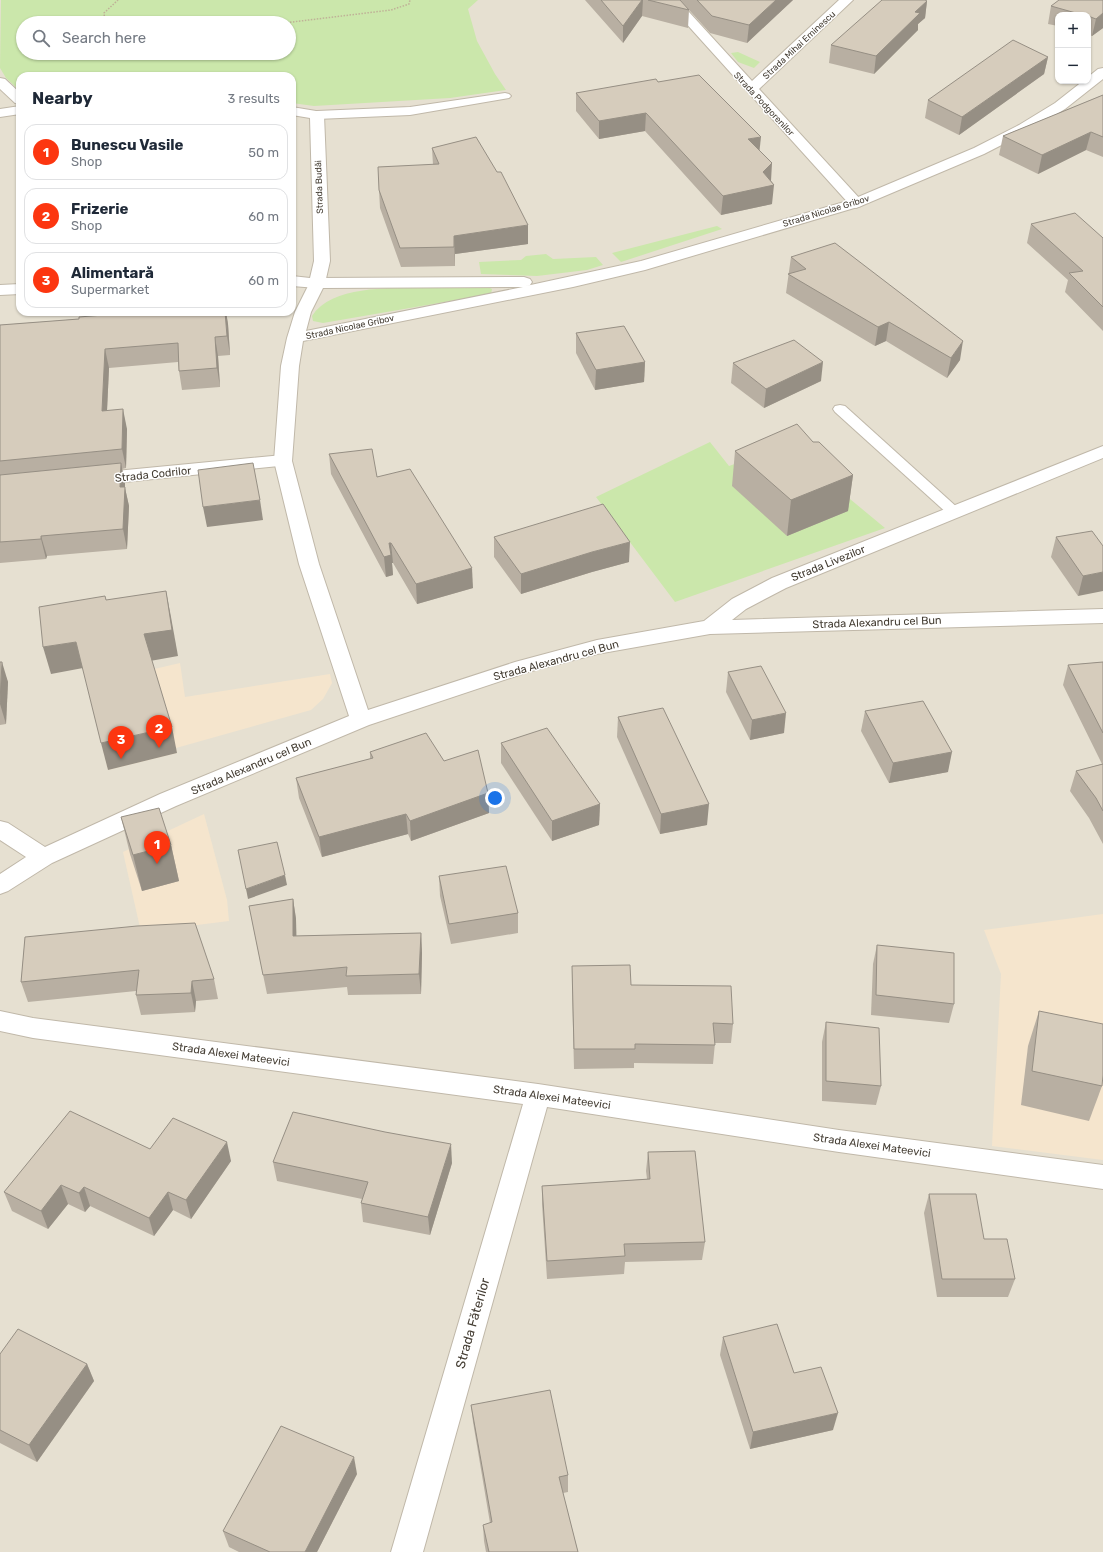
<!DOCTYPE html>
<html lang="en">
<head>
<meta charset="utf-8">
<style>
  body { margin:0; font-family:Rubik,sans-serif; background:#f6f6f7; color:#1f2937 }
  .controls { position:absolute; right:12px; top:12px; display:grid; overflow:hidden; border-radius:8px; box-shadow:0 1px 3px #0004 }
  .controls button { width:36px; height:36px; display:grid; place-items:center; padding:0; border:0; border-bottom:1px solid #e0e1e3; background:#fff; color:#1f2937; font:20px sans-serif }
  .you { position:absolute; left:495px; top:798px; width:14px; height:14px; margin:-10px; border:3px solid #fff; border-radius:50%; background:#1a73e8; box-shadow:0 0 0 6px #1a73e833 }
  .badge { display:grid; place-items:center; width:26px; height:26px; border-radius:50%; background:#fc3610; color:#fff; font-size:13px; font-weight:700 }
  .pin { position:absolute; translate:-50% -33px; filter:drop-shadow(0 1px 2px #0008) }
  .pin::after { content:''; position:absolute; top:21px; width:14px; height:12px; background:inherit; clip-path:polygon(0 0,100% 0,50% 100%) }
  .list { margin:0; padding:0; list-style:none }
  h2 { display:flex; justify-content:space-between; align-items:center; height:52px; margin:0; padding:0 16px; font-size:17px }
  h2 small { font-size:13px; font-weight:400; color:#747a83 }
  .list li { display:grid; grid-template-columns:26px 1fr auto; gap:12px; align-items:center; box-sizing:border-box; height:56px; margin:0 8px 8px; padding:0 8px; border:1px solid #e0e1e3; border-radius:12px }
  .list b { display:block; font-size:15px; white-space:nowrap }
  .list p { margin:0; font-size:13px; white-space:nowrap; color:#747a83 }
  .list em { font-size:13px; font-style:normal; color:#747a83 }
  .icon { flex:none; width:22px; height:22px; fill:none; stroke:currentColor; stroke-width:2; stroke-linecap:round; stroke-linejoin:round }
  .map { position:relative; flex:none; width:1103px; height:1552px; overflow:hidden }
  .search { position:absolute; background:#fff; box-shadow:0 1px 3px #0004; left:16px; top:16px; width:280px; height:44px; display:flex; align-items:center; gap:10px; box-sizing:border-box; padding:0 14px; border-radius:22px; color:#747a83; font-size:15px }
  .panel { position:absolute; background:#fff; box-shadow:0 1px 3px #0004; left:16px; top:72px; width:280px; height:244px; border-radius:12px }
  .map>svg:first-child { display:block }
  .residential { fill:#e6e0d1; fill-rule:evenodd }
  .commercial { fill:#f5e5cd }
  .green { fill:#cbe7ab; fill-rule:evenodd }
  .lines { fill:none; stroke-linecap:round; stroke-linejoin:round }
  .service-casing { stroke:#c0b8a9; stroke-width:2 }
  .minor-casing { stroke:#c0b8a9; stroke-width:2 }
  .tertiary-casing { stroke:#c0b8a9; stroke-width:2 }
  .path { stroke:#bfb197; stroke-width:1.5; stroke-dasharray:1.5 1.5; stroke-linecap:butt }
  .service { fill:#fff; fill-rule:evenodd }
  .minor { fill:#fff; fill-rule:evenodd }
  .tertiary { fill:#fff; fill-rule:evenodd }
  .wall { fill:#b8afa2 }
  .shaded-wall { fill:#968f84 }
  .building { fill:#d6ccbc; stroke:#968f84 }
  .labels { text-anchor:middle; stroke-width:3; stroke-linejoin:round; paint-order:stroke }
  .far-street-label { font-size:9px; fill:#443d33; stroke:#fff }
  .street-label { font-size:11px; fill:#443d33; stroke:#fff }
  .near-street-label { font-size:13px; fill:#443d33; stroke:#fff }
</style>
</head>
<body>
<div class="map">
<svg width="1103" height="1552" viewBox="0 0 1103 1552">
  <rect width="100%" height="100%" fill="#f2eee3"/>
  <path class="residential" d="M0,0H1103V1552H0ZM1058,15H1088V81H1058ZM23,23H289V53H23ZM20,76H292V312H20Z"/>
  <g class="commercial">
    <polygon points="180,663 185,697 330,674 332,683 323,699 311,710 176,748 177,753 108,770 97,725 164,710 150,670"/>
    <polygon points="204,814 227,900 229,921 141,932 123,852"/>
    <polygon points="1103,914 1103,1160 992,1146 1001,974 984,930"/>
  </g>
  <g class="green">
    <path d="M1,0H478L468,9L477,41L495,74L506,90L450,98L314,106L292,103V76H20V91L6,78L0,68ZM23,23H289V53H23Z"/>
    <polygon points="738,52 760,62 754,68 738,62 731,53"/>
    <polygon points="717,226 722,229 621,262 612,253"/>
    <polygon points="546,254 553,259 596,257 603,265 587,270 537,276 481,274 479,262 521,260 526,256"/>
    <path d="M421,287H488L492,289L491,294L323,323L313,321L312,316C332,285 388,289 421,287Z"/>
    <polygon points="710,442 729,466 786,446 885,528 675,602 596,497"/>
  </g>
  <g class="lines">
    <defs>
      <g id="service">
        <polygon points="505,93 509,94 511,96 509,98 410,115 317,119 313,117 311,115 313,113 317,111 410,107"/>
        <polygon points="840,405 845,406 959,509 962,512 959,515 954,517 949,515 835,412 833,409 835,406"/>
      </g>
      <g id="minor">
        <polygon points="665,0 678,0 752,81 839,0 853,0 759,89 861,200 864,203 861,206 856,208 851,206"/>
        <polygon points="0,78 5,79 20,93 20,104 15,103 0,89"/>
        <polygon points="20,106 20,114 0,117 0,109"/>
        <polygon points="292,107 322,112 324,115 330,261 325,283 323,286 317,288 292,286 292,276 310,278 314,261 310,118 292,115"/>
        <polygon points="20,284 20,294 0,295 0,285"/>
        <polygon points="283,455 289,457 292,461 289,465 95,485 88,483 86,479 88,475 95,473"/>
        <polygon points="0,1011 33,1018 538,1084 839,1130 1103,1165 1103,1189 839,1152 547,1107 423,1552 391,1552 523,1104 33,1038 0,1031"/>
      </g>
      <path id="tertiary" d="M1103,68V79L1065,109L1029,131L984,154L861,206L645,270L573,287L303,341L299,366L292,461L319,564L368,710L515,662L597,640L704,621L732,599L772,578L1103,446V458L786,588L746,609L732,620L1103,609V623L710,634L597,654L528,672L369,725L176,806L52,863L8,891L0,894V874L26,857L0,840V821L8,823L45,847L160,794L349,716L299,564L274,461L281,366L287,338L295,312L311,280L317,278L524,277L530,279L532,282L530,285L526,286L641,261L851,200L974,148L1019,125L1055,103L1083,81H1088V77L1098,69ZM523,287L306,331L311,312L323,288Z"/>
    </defs>
    <use href="#service" class="service-casing"/>
    <use href="#minor" class="minor-casing"/>
    <use href="#tertiary" class="tertiary-casing"/>
    <g class="path">
      <polyline points="108,23 105,22 104,13 118,0"/>
      <polyline points="284,23 391,10 409,4 410,0"/>
    </g>
    <use href="#service" class="service"/>
    <use href="#minor" class="minor"/>
    <use href="#tertiary" class="tertiary"/>
  </g>
  <g class="wall">
    <polygon points="585,0 680,0 689,10 688,28 642,16 623,43"/>
    <polygon points="680,0 793,0 747,43 710,33"/>
    <polygon points="1103,0 1103,28 1092,36 1088,35 1088,15 1058,15 1058,26 1048,24 1051,6"/>
    <polygon points="927,1 925,18 918,24 918,30 874,74 829,63 831,45"/>
    <polygon points="1048,57 1044,74 959,135 925,118 928,100"/>
    <polygon points="658,82 759,150 770,182 772,204 721,215 645,131 599,139 576,111 576,93"/>
    <polygon points="1103,95 1103,157 1086,150 1038,174 999,155 1003,136"/>
    <polygon points="432,148 528,244 455,254 455,266 401,267 380,208 379,190 433,165"/>
    <polygon points="1031,224 1103,238 1103,331 1065,292 1068,280 1027,243"/>
    <polygon points="791,257 960,360 947,378 886,341 875,346 786,293"/>
    <polygon points="140,312 226,312 228,324 230,355 218,356 220,387 182,390 179,371 178,362 109,368 107,411 127,429 126,468 122,469 125,483 125,488 129,506 127,549 47,556 46,559 0,563 0,325 79,319"/>
    <polygon points="576,333 645,362 644,382 595,390 576,353"/>
    <polygon points="733,363 821,381 764,408 731,383"/>
    <polygon points="813,442 853,475 848,511 787,536 732,486 735,451"/>
    <polygon points="329,454 377,477 473,588 417,604 393,563 392,563 393,575 386,577 331,474"/>
    <polygon points="494,537 629,562 592,572 521,594 494,557"/>
    <polygon points="1056,537 1103,546 1078,596 1051,557"/>
    <polygon points="0,662 8,682 6,724 0,725"/>
    <polygon points="1103,662 1103,844 1089,818 1070,791 1076,771 1102,764 1063,685 1068,665"/>
    <polygon points="728,672 784,733 750,740 726,692"/>
    <polygon points="865,711 948,772 889,783 861,731"/>
    <polygon points="618,717 707,825 660,834 617,737"/>
    <polygon points="501,743 600,804 599,825 552,841 501,763"/>
    <polygon points="370,752 444,761 488,793 489,813 411,841 408,834 322,857 299,798 296,778 370,759"/>
    <polygon points="121,817 171,845 179,881 142,891 130,854"/>
    <polygon points="439,876 518,913 518,933 451,944 440,896"/>
    <polygon points="293,899 296,919 296,936 421,933 422,953 421,994 348,995 347,987 267,994 249,906"/>
    <polygon points="25,937 214,979 218,999 196,1001 195,1012 141,1015 136,995 136,991 28,1002 21,982"/>
    <polygon points="877,945 954,1004 949,1023 871,1015 873,964"/>
    <polygon points="572,966 631,985 733,1024 731,1043 715,1043 713,1064 634,1063 634,1068 574,1069 572,986"/>
    <polygon points="1039,1011 1102,1086 1089,1121 1021,1105 1028,1046"/>
    <polygon points="826,1022 881,1086 876,1105 822,1101 822,1042"/>
    <polygon points="150,1149 231,1161 191,1219 173,1210 154,1236 90,1206 85,1212 68,1204 48,1229 12,1211 4,1192"/>
    <polygon points="648,1152 705,1242 702,1260 625,1262 624,1274 547,1279 542,1204 542,1186 647,1179 646,1171"/>
    <polygon points="273,1162 452,1163 430,1235 363,1222 361,1203 362,1199 277,1181"/>
    <polygon points="929,1194 984,1239 1015,1279 1008,1297 937,1297 924,1213"/>
    <polygon points="723,1337 794,1373 833,1430 750,1449 720,1355"/>
    <polygon points="0,1354 87,1364 94,1381 37,1462 0,1443"/>
    <polygon points="471,1405 568,1475 568,1492 563,1493 578,1552 486,1552 484,1541 483,1525 490,1523 473,1422"/>
    <polygon points="357,1474 317,1552 239,1552 229,1547 223,1531"/>
  </g>
  <g class="shaded-wall">
    <polygon points="642,0 643,0 642,16 623,43 623,26"/>
    <polygon points="776,0 793,0 747,43 749,25"/>
    <polygon points="927,1 925,18 918,24 918,30 874,74 876,56 915,12"/>
    <polygon points="1103,13 1103,28 1092,36 1096,19"/>
    <polygon points="1048,57 1044,74 959,135 962,117"/>
    <polygon points="646,113 645,131 599,139 599,121"/>
    <polygon points="1091,132 1086,150 1038,174 1042,155"/>
    <polygon points="761,137 759,155 748,139"/>
    <polygon points="772,163 771,181 774,185 772,204 721,215 723,196 763,172"/>
    <polygon points="528,225 528,244 455,254 455,266 454,236"/>
    <polygon points="225,312 226,312 228,324 230,355 227,336"/>
    <polygon points="889,322 886,341 875,346 878,327"/>
    <polygon points="215,337 218,356 220,387 217,368"/>
    <polygon points="963,341 960,360 947,378 951,358"/>
    <polygon points="105,349 109,368 106,431 102,411"/>
    <polygon points="645,362 644,382 595,390 596,370"/>
    <polygon points="823,362 821,381 764,408 766,389"/>
    <polygon points="123,409 127,429 126,468 122,449"/>
    <polygon points="121,463 125,483 125,488 129,506 127,549 123,529 120,487"/>
    <polygon points="853,475 848,511 787,536 791,500"/>
    <polygon points="260,500 263,520 207,527 203,507"/>
    <polygon points="41,536 47,556 46,559 41,539"/>
    <polygon points="630,542 629,562 592,572 521,594 521,574 592,552"/>
    <polygon points="389,543 391,543 393,563 392,563 393,575 386,577 384,557"/>
    <polygon points="472,568 473,588 417,604 416,584"/>
    <polygon points="1103,572 1103,591 1078,596 1083,576"/>
    <polygon points="166,591 171,617 178,656 150,661 144,634"/>
    <polygon points="76,642 83,668 51,674 43,647"/>
    <polygon points="2,662 8,682 6,724 0,704"/>
    <polygon points="786,713 784,733 750,740 752,720"/>
    <polygon points="172,727 177,753 108,770 101,743"/>
    <polygon points="952,752 948,772 889,783 893,763"/>
    <polygon points="488,793 489,813 411,841 410,821"/>
    <polygon points="600,804 599,825 552,841 552,821"/>
    <polygon points="709,804 707,825 660,834 661,814"/>
    <polygon points="406,814 408,834 322,857 319,837"/>
    <polygon points="171,845 179,881 142,891 133,855"/>
    <polygon points="285,875 287,885 248,899 246,889"/>
    <polygon points="293,899 296,919 297,956 293,936"/>
    <polygon points="421,933 422,953 421,994 419,974"/>
    <polygon points="192,981 196,1001 195,1012 191,993"/>
    <polygon points="227,1142 231,1161 191,1219 186,1200"/>
    <polygon points="451,1144 452,1163 430,1235 428,1217"/>
    <polygon points="61,1185 68,1204 48,1229 41,1211"/>
    <polygon points="84,1187 90,1206 85,1212 79,1193"/>
    <polygon points="168,1192 173,1210 154,1236 149,1218"/>
    <polygon points="87,1364 94,1381 37,1462 29,1445"/>
    <polygon points="838,1413 833,1430 750,1449 753,1432"/>
    <polygon points="354,1457 357,1474 317,1552 305,1552"/>
  </g>
  <g class="building">
    <polygon points="601,0 642,0 623,26"/>
    <polygon points="648,0 680,0 689,10"/>
    <polygon points="697,0 776,0 749,25 712,16"/>
    <polygon points="882,0 925,0 927,1 915,12 920,13 876,56 831,45"/>
    <polygon points="1059,0 1103,0 1103,13 1096,19 1088,16 1088,15 1083,15 1051,6"/>
    <polygon points="1013,40 1048,57 962,117 928,100"/>
    <polygon points="699,75 761,137 748,139 772,163 763,172 774,185 723,196 646,113 599,121 576,93 656,79 658,82"/>
    <polygon points="1103,95 1103,137 1091,132 1042,155 1003,136"/>
    <polygon points="476,137 497,172 501,172 528,225 454,236 454,247 400,248 379,190 378,167 439,164 432,148"/>
    <polygon points="1075,213 1103,238 1103,307 1069,273 1083,271 1031,224"/>
    <polygon points="835,243 963,341 951,358 889,322 878,327 788,274 806,269 791,257"/>
    <polygon points="140,312 225,312 227,336 215,337 217,368 179,371 178,343 105,349 102,411 123,409 122,449 0,461 0,325 79,319 79,317"/>
    <polygon points="624,326 645,362 596,370 576,333"/>
    <polygon points="794,340 823,362 766,389 733,363"/>
    <polygon points="797,424 813,442 819,442 853,475 791,500 735,451"/>
    <polygon points="372,449 377,477 410,469 472,568 416,584 391,543 389,543 391,555 384,557 329,454"/>
    <polygon points="121,463 120,487 125,487 123,529 41,536 41,539 0,542 0,475"/>
    <polygon points="253,463 260,500 203,507 198,470"/>
    <polygon points="603,504 630,542 592,552 521,574 494,537"/>
    <polygon points="1092,531 1103,546 1103,572 1083,576 1056,537"/>
    <polygon points="166,591 172,630 144,634 172,727 101,743 76,642 43,647 39,607 105,596 106,600"/>
    <polygon points="0,662 2,662 0,702"/>
    <polygon points="1103,662 1103,733 1068,665"/>
    <polygon points="761,666 786,713 752,720 728,672"/>
    <polygon points="923,701 952,752 893,763 865,711"/>
    <polygon points="663,708 709,804 661,814 618,717"/>
    <polygon points="547,728 600,804 552,821 501,743"/>
    <polygon points="426,733 444,761 478,750 488,793 410,821 406,814 319,837 296,778 373,758 370,752"/>
    <polygon points="1103,764 1103,811 1096,798 1076,771"/>
    <polygon points="159,808 171,845 133,855 121,817"/>
    <polygon points="277,842 285,875 246,889 238,850"/>
    <polygon points="506,866 518,913 449,924 439,876"/>
    <polygon points="293,899 293,936 421,933 419,974 346,976 347,967 263,975 249,906"/>
    <polygon points="195,923 214,979 192,981 191,993 136,995 139,970 21,982 25,937 137,926"/>
    <polygon points="877,945 954,953 954,1004 876,995"/>
    <polygon points="630,965 631,985 731,986 733,1024 713,1023 715,1045 635,1044 635,1049 574,1049 572,966"/>
    <polygon points="1039,1011 1103,1024 1103,1075 1102,1086 1032,1071"/>
    <polygon points="826,1022 879,1028 881,1086 826,1081"/>
    <polygon points="70,1111 150,1149 173,1118 227,1142 186,1200 168,1192 149,1218 84,1187 79,1193 61,1185 41,1211 4,1192"/>
    <polygon points="293,1112 385,1132 451,1144 428,1217 361,1203 368,1182 273,1162"/>
    <polygon points="695,1151 705,1242 624,1244 625,1256 547,1261 542,1186 650,1179 648,1152"/>
    <polygon points="929,1194 976,1194 984,1239 1007,1239 1015,1279 942,1279"/>
    <polygon points="777,1324 794,1373 821,1367 838,1413 753,1432 723,1337"/>
    <polygon points="18,1329 87,1364 29,1445 0,1430 0,1354"/>
    <polygon points="550,1390 568,1475 559,1477 578,1552 489,1552 483,1525 492,1522 471,1405"/>
    <polygon points="281,1426 354,1457 305,1552 270,1552 223,1531"/>
  </g>
  <g class="labels">
    <g class="far-street-label">
      <text transform="translate(799 45) rotate(-43)" y="3">Strada Mihai Eminescu</text>
      <text transform="translate(764 104) rotate(47)" y="3">Strada Podgorenilor</text>
      <text transform="translate(319 187) rotate(-92)" y="3">Strada Budăi</text>
      <text transform="translate(826 211) rotate(-17)" y="3">Strada Nicolae Gribov</text>
      <text transform="translate(350 327) rotate(-12)" y="3">Strada Nicolae Gribov</text>
    </g>
    <g class="street-label">
      <text transform="translate(153 474) rotate(-6)" y="4">Strada Codrilor</text>
      <text transform="translate(828 563) rotate(-22)" y="4">Strada Livezilor</text>
      <text transform="translate(877 622) rotate(-2)" y="4">Strada Alexandru cel Bun</text>
      <text transform="translate(556 660) rotate(-15)" y="4">Strada Alexandru cel Bun</text>
      <text transform="translate(251 766) rotate(-23)" y="4">Strada Alexandru cel Bun</text>
      <text transform="translate(231 1054) rotate(8)" y="4">Strada Alexei Mateevici</text>
      <text transform="translate(552 1097) rotate(8)" y="4">Strada Alexei Mateevici</text>
      <text transform="translate(872 1145) rotate(8)" y="4">Strada Alexei Mateevici</text>
    </g>
    <g class="near-street-label">
      <text transform="translate(472 1323) rotate(-74)" y="5">Strada Făterilor</text>
    </g>
  </g>
</svg>
<div class="controls">
<button>+</button>
<button>−</button>
</div>
<div class="you"></div>
<div class="pin badge" style="left:157px;top:864px">1</div>
<div class="pin badge" style="left:159px;top:748px">2</div>
<div class="pin badge" style="left:121px;top:759px">3</div>
<div class="search"><svg class="icon" aria-label="search" viewBox="0 0 24 24"><circle cx="10" cy="10" r="6"/><path d="M15 15l6 6"/></svg>Search here</div>
<section class="panel">
<h2>Nearby<small>3 results</small></h2>
<ul class="list">
<li><span class="badge">1</span><div><b>Bunescu Vasile</b><p>Shop</p></div><em>50 m</em></li>
<li><span class="badge">2</span><div><b>Frizerie</b><p>Shop</p></div><em>60 m</em></li>
<li><span class="badge">3</span><div><b>Alimentară</b><p>Supermarket</p></div><em>60 m</em></li>
</ul>
</section>
</div>
</body>
</html>
